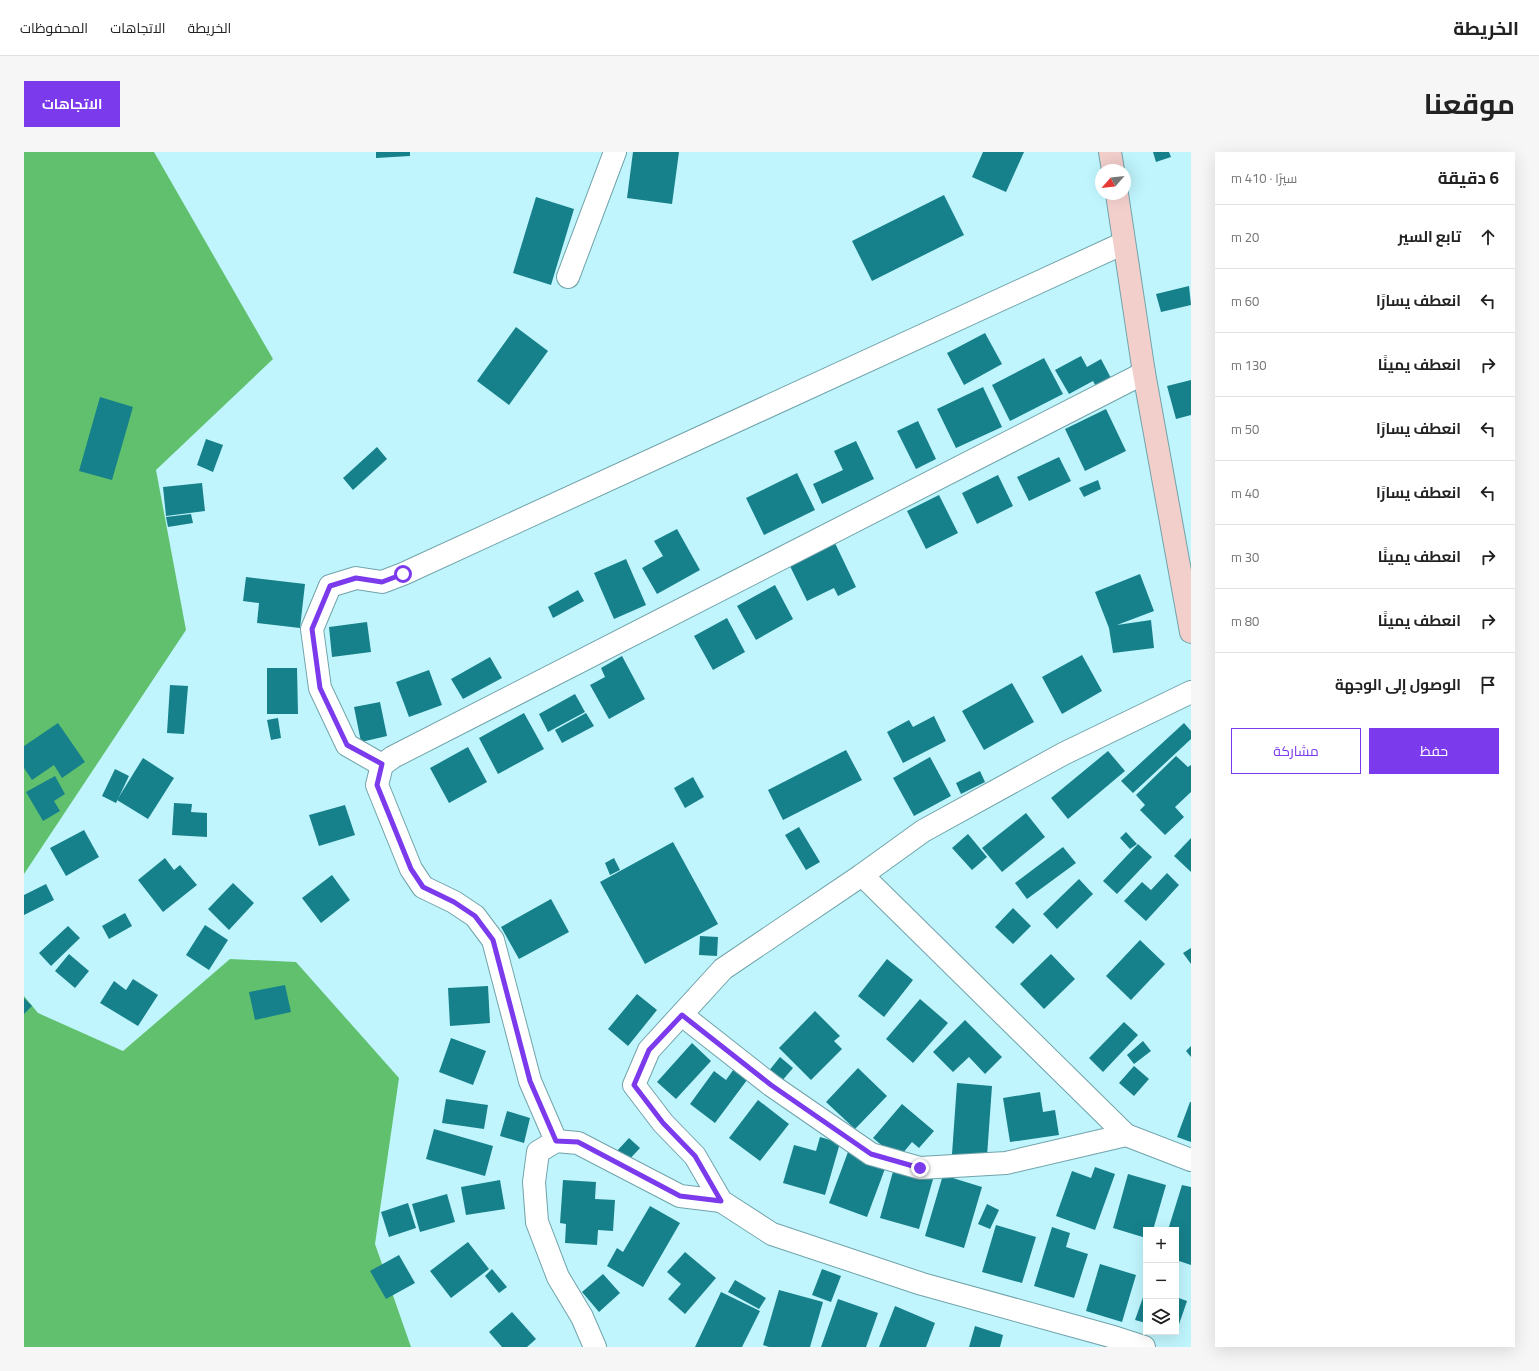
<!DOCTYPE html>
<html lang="ar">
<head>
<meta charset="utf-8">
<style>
  body { margin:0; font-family:Georgia,Cairo,serif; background:#f6f6f6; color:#222; direction:rtl }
  .controls { position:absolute; right:12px; bottom:12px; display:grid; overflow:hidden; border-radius:0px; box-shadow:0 4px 16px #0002 }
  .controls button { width:36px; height:36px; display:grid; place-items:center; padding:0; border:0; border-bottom:1px solid #e0e0e0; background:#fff; color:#222; font:20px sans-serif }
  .compass { position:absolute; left:1071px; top:12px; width:36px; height:36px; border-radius:50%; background:#fff; box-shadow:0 4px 16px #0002; rotate:243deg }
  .stop { position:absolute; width:12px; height:12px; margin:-9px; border:3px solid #7c3aed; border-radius:50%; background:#fff }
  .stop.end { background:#7c3aed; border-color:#fff; box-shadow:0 1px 4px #0008 }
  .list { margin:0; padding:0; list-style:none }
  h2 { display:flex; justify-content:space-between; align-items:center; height:52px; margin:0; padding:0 16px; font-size:17px }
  h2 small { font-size:13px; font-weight:400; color:#767676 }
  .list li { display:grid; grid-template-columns:26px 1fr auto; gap:12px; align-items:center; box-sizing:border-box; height:64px; padding:0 16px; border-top:1px solid #e0e0e0 }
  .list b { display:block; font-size:15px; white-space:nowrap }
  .list em { font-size:13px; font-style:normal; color:#767676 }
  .actions { display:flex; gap:8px; padding:12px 16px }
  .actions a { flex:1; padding:9px 0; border:1px solid #7c3aed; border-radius:0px; text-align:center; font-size:14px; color:#7c3aed }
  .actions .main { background:#7c3aed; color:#fff }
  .icon { flex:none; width:22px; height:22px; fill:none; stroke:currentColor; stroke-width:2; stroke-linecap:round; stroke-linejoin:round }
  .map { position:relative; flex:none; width:1167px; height:1195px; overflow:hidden; direction:ltr; border-radius:0px }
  header { display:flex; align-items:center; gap:24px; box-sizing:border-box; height:56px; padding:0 20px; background:#fff; border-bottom:1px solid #e0e0e0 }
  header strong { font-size:19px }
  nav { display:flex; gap:22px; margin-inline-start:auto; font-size:14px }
  .intro { display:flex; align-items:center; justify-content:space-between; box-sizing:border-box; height:96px; padding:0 24px }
  h1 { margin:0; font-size:28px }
  .button { padding:10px 18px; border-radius:0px; background:#7c3aed; color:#fff; font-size:14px; font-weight:700 }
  main { display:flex; gap:24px; padding:0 24px }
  aside { flex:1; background:#fff; border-radius:0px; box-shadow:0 4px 16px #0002 }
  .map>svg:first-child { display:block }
  .forest { fill:#61c06e }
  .building { fill:#16808b }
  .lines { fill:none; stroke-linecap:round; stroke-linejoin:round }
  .street-casing { stroke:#71a3aa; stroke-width:24 }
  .secondary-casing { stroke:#71a3aa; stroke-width:24 }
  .street { stroke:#fff; stroke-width:22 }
  .secondary { stroke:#f3cfcc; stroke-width:22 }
  .route { stroke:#7c3aed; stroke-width:5 }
</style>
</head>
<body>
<header>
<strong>الخريطة</strong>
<nav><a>الخريطة</a><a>الاتجاهات</a><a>المحفوظات</a></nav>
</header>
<div class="intro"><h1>موقعنا</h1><a class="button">الاتجاهات</a></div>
<main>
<aside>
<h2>6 دقيقة<small>سيرًا · 410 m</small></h2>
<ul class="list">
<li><svg class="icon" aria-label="ahead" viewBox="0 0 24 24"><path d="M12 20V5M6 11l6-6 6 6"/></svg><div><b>تابع السير</b></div><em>20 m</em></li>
<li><svg class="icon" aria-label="left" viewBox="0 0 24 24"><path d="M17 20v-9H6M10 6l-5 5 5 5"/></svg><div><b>انعطف يسارًا</b></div><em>60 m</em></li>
<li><svg class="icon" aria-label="right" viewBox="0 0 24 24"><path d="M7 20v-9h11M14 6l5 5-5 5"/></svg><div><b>انعطف يمينًا</b></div><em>130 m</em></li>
<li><svg class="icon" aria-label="left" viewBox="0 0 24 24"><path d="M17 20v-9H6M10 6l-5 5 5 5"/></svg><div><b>انعطف يسارًا</b></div><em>50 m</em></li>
<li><svg class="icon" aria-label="left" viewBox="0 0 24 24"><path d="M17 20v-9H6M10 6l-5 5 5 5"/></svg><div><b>انعطف يسارًا</b></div><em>40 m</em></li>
<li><svg class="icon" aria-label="right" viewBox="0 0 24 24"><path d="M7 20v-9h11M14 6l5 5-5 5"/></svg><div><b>انعطف يمينًا</b></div><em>30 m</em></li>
<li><svg class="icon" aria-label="right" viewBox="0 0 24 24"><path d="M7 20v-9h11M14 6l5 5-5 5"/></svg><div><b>انعطف يمينًا</b></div><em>80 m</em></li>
<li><svg class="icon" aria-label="arrive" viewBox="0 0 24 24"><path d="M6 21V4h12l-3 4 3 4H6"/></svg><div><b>الوصول إلى الوجهة</b></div></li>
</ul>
<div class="actions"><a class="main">حفظ</a><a>مشاركة</a></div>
</aside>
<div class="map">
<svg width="1167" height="1195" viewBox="0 0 1167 1195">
  <rect width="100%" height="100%" fill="#c0f5fd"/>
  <g class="forest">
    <polygon points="0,0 130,0 249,207 132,318 162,478 0,722"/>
    <polygon points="206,807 272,810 375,926 351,1092 387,1195 0,1195 0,844 14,861 99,899"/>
  </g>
  <g class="building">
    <polygon points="352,0 386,0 386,4 352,6"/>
    <polygon points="609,0 655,0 648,52 603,46"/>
    <polygon points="959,0 1000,0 982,40 948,25"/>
    <polygon points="1129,0 1145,0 1147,5 1132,10"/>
    <polygon points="920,43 940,83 848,129 828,89"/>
    <polygon points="512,45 550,57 527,133 489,121"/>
    <polygon points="1165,134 1167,153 1137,160 1132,142"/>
    <polygon points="492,175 524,199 485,253 453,229"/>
    <polygon points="961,181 978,212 940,233 923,201"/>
    <polygon points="1057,204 1063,215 1077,207 1089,230 1074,238 1069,229 1045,242 1031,218"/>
    <polygon points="1020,206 1039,242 986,269 968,233"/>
    <polygon points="1167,228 1167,263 1152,267 1143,234"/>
    <polygon points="959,235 978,275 932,296 913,257"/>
    <polygon points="76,245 109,255 88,328 55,319"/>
    <polygon points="1082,257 1102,299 1061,319 1041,277"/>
    <polygon points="894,269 912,307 892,317 873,279"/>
    <polygon points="182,287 199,293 189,320 173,313"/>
    <polygon points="832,289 850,327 798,352 789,332 819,318 810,299"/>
    <polygon points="353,295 363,307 329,338 319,326"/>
    <polygon points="1035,305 1047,329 1005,349 993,325"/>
    <polygon points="773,321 791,358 740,383 722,346"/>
    <polygon points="974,323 989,354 953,372 938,341"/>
    <polygon points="1074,328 1077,337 1060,345 1055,336"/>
    <polygon points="178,331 181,359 142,364 139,335"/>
    <polygon points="915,343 934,381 902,397 883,359"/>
    <polygon points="167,362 169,371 144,375 142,365"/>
    <polygon points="653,377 676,418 633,442 618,416 639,404 630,389"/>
    <polygon points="810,389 832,435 814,444 810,436 783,449 764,410"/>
    <polygon points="602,407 622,453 590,467 570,421"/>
    <polygon points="1116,422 1130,459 1093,473 1127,468 1130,496 1089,501 1085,476 1071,440"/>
    <polygon points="222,425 281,432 276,476 233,471 235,451 219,449"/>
    <polygon points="751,433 769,467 732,488 713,454"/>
    <polygon points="554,438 560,449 529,466 524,455"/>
    <polygon points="703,466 721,500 689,518 670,484"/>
    <polygon points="343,470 347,500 308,505 305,475"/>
    <polygon points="1058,503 1078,539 1038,562 1018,525"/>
    <polygon points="598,504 621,547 585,567 566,533 581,525 577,516"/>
    <polygon points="466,505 478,526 439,547 427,527"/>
    <polygon points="243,516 273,516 274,562 243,562"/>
    <polygon points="405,518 418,553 385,565 372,530"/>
    <polygon points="988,531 1010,570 960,598 938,559"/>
    <polygon points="146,533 164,534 160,582 143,581"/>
    <polygon points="551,542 561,560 524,580 515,562"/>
    <polygon points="356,550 363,584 337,590 330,555"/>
    <polygon points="500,561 520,597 474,622 455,586"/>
    <polygon points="562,561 570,574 538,591 531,578"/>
    <polygon points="910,564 922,589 879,611 863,580 885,568 889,575"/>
    <polygon points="254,566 257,586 247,588 243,568"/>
    <polygon points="34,571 61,610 38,626 30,613 8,628 0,616 0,594"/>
    <polygon points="1160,571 1167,579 1167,587 1109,641 1097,629"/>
    <polygon points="444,595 463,630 425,651 406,616"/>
    <polygon points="822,598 838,628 759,668 744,638"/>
    <polygon points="1084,599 1101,619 1044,667 1027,646"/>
    <polygon points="1152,604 1164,615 1167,613 1167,640 1151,655 1160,665 1141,683 1116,658 1121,653 1112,643"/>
    <polygon points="906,605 927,644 890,664 869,626"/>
    <polygon points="119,606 150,626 124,667 93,648"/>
    <polygon points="91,617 105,624 92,651 78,644"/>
    <polygon points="956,619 961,630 937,642 932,631"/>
    <polygon points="31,624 41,642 30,649 36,659 19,669 2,640"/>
    <polygon points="669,625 680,645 661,656 650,636"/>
    <polygon points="150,651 168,652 167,660 183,661 183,685 148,683"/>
    <polygon points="321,653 331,683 295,694 285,663"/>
    <polygon points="1002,661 1021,685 978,720 958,696"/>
    <polygon points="775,675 796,710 782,718 761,683"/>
    <polygon points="60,678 75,705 42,724 26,696"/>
    <polygon points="1102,680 1113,692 1106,697 1096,686"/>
    <polygon points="944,682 963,705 948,718 928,696"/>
    <polygon points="1167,686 1167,720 1150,704"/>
    <polygon points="649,690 694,772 621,812 576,730"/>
    <polygon points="1114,692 1128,705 1093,742 1079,729"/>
    <polygon points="1039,695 1052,711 1003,747 991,731"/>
    <polygon points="141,706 150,718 156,713 173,733 139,760 114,728"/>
    <polygon points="590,706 596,718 586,723 581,711"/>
    <polygon points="1143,721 1155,733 1122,769 1100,749 1118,730 1127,738"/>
    <polygon points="308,723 326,748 297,771 278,746"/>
    <polygon points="1055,727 1069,742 1033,777 1019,762"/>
    <polygon points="209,731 230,751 205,778 184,757"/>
    <polygon points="22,732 30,748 0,763 0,743"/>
    <polygon points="527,747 545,780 495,807 477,775"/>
    <polygon points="989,756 1007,774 989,792 971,775"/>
    <polygon points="101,761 108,774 85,787 78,774"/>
    <polygon points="181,773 204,788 185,818 162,803"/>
    <polygon points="44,774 56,786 27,814 15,801"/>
    <polygon points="676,784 694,785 693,804 675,803"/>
    <polygon points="1116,788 1141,812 1107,848 1082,824"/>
    <polygon points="1167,796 1167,812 1159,801"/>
    <polygon points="45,802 65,819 51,836 31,819"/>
    <polygon points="1027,802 1051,827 1020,857 996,832"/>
    <polygon points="863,807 889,828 860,865 834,844"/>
    <polygon points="109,827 134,843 114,874 76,851 90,829 102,838"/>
    <polygon points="261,833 267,860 231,868 225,840"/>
    <polygon points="464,834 466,871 426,874 424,836"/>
    <polygon points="613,842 633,858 604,894 584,877"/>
    <polygon points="0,846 8,854 0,862"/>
    <polygon points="896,847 924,871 889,911 862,887"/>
    <polygon points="791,859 816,884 810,889 818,897 787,928 755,896"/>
    <polygon points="941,868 978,905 961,922 945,905 929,920 909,900"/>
    <polygon points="1100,870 1114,883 1079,920 1065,906"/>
    <polygon points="427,886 462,899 449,933 415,920"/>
    <polygon points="1119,889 1127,899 1110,912 1103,903"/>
    <polygon points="668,891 687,909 652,947 633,930"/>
    <polygon points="1167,894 1167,905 1162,899"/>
    <polygon points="756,905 769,916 757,930 744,920"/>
    <polygon points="712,914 726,924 691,971 666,952 690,919 702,928"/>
    <polygon points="1110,914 1125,927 1110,944 1095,931"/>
    <polygon points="834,916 863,944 831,977 802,950"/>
    <polygon points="933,931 968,934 963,1004 928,1002"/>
    <polygon points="1016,940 1019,960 1031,958 1035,983 986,990 979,946"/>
    <polygon points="422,947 464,953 460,977 418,971"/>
    <polygon points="734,948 765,972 736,1009 705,986"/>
    <polygon points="1166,950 1167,950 1167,990 1153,985"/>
    <polygon points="878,952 910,979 895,996 888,990 874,1007 849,986"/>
    <polygon points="483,959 506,966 500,991 476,984"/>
    <polygon points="410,977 469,994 461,1024 402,1007"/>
    <polygon points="796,985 816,991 801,1043 759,1031 770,993 792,999"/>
    <polygon points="605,986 616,996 603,1010 592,1000"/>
    <polygon points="824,1000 862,1014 843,1065 805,1051"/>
    <polygon points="1071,1015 1091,1022 1071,1078 1032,1064 1048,1019 1067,1026"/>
    <polygon points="870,1016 909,1027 895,1077 856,1066"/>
    <polygon points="1104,1022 1142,1033 1129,1078 1122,1078 1122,1086 1089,1076"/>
    <polygon points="919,1023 958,1035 940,1096 901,1084"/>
    <polygon points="476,1028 481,1057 442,1063 437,1035"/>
    <polygon points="539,1028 572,1030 571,1047 591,1048 589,1079 574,1078 573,1093 541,1091 542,1072 536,1071"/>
    <polygon points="1158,1033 1167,1035 1167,1113 1152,1108 1152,1078 1144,1078"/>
    <polygon points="423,1042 431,1070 396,1080 388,1052"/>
    <polygon points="384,1051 392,1076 365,1085 357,1060"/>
    <polygon points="963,1052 975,1058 966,1077 954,1072"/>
    <polygon points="626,1054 656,1071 619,1135 583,1114 593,1096 599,1100"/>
    <polygon points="972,1073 1012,1085 998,1131 958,1120"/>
    <polygon points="1028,1075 1046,1081 1042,1095 1064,1102 1050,1146 1010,1134"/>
    <polygon points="444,1090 465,1117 427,1146 406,1119"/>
    <polygon points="661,1100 692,1126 661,1162 644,1147 657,1132 643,1120"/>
    <polygon points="375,1103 391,1131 362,1147 346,1119"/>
    <polygon points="1076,1112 1112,1123 1098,1170 1062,1159"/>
    <polygon points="468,1117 483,1135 475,1141 461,1124"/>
    <polygon points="798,1117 817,1124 807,1150 788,1143"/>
    <polygon points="579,1122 596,1141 575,1160 558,1140"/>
    <polygon points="711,1128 742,1146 735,1157 704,1140"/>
    <polygon points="1122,1137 1122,1171 1111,1168"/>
    <polygon points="755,1138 799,1150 786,1195 745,1195 739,1193"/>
    <polygon points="697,1140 736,1159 718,1195 671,1195"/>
    <polygon points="1152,1145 1163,1149 1152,1181"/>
    <polygon points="814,1147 854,1161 842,1195 797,1195"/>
    <polygon points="871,1154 911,1171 902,1195 855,1195"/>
    <polygon points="488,1160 512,1187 503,1195 478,1195 465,1180"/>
    <polygon points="951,1174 979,1183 976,1195 945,1195"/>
  </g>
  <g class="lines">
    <defs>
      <g id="street">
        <polyline points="544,125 591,0"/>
        <polyline points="358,613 323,593 296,536 288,477 306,434 332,426 358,430 379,422 1100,91"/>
        <polyline points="838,723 1102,983"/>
        <polyline points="658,863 747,933 847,1002 896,1016 982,1011 1102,983 1167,1008"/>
        <polyline points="532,989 506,929 469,788 451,764 430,750 399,735 387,717 353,633 358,613 369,605 1120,221"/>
        <polyline points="571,1195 558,1165 534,1125 513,1070 510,1030 514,1000 532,989 554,991 656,1044 697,1049"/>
        <polyline points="1120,1195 1086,1184 898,1132 748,1082 697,1049 671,1004 639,971 610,933 625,898 699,817 838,723 899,679 1039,602 1167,540"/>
      </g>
      <g id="secondary">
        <polyline points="1086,0 1089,18"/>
        <polyline points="1093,42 1120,221 1167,480"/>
      </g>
    </defs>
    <use href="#street" class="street-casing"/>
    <use href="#secondary" class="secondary-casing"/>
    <use href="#street" class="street"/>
    <use href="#secondary" class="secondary"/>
  </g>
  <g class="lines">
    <polyline class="route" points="379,422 358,430 332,426 306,434 288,477 296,536 323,593 358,612 353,633 387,717 399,735 430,750 451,764 469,788 506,929 532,989 554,990 656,1044 697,1049 671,1004 639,971 610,933 625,898 658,863 747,933 847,1002 896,1016"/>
  </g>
</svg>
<div class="controls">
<button>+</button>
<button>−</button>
<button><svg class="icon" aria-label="layers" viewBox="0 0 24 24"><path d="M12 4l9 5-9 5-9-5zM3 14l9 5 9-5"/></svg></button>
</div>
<svg class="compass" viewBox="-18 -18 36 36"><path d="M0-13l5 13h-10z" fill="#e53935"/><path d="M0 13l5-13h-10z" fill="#767676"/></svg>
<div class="stop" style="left:379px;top:422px"></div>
<div class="stop end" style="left:896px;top:1016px"></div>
</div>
</main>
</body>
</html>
